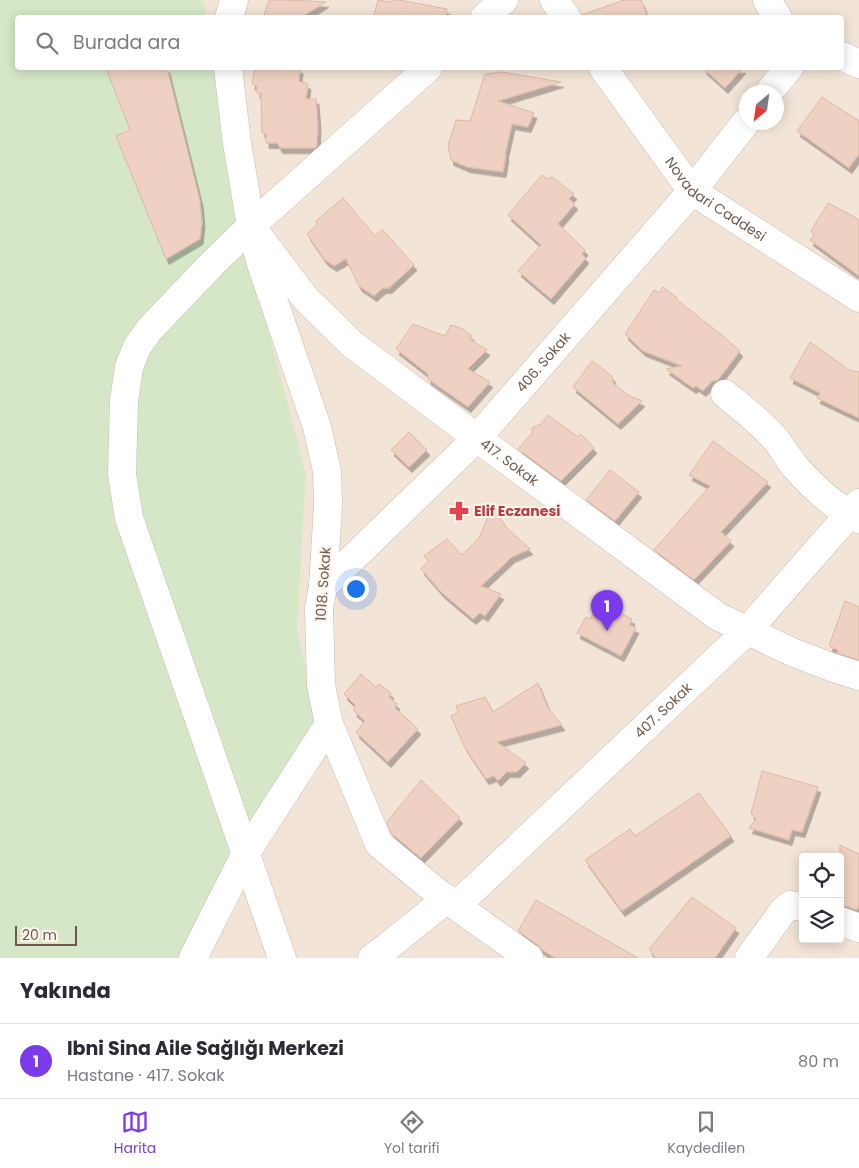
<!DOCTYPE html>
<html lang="tr">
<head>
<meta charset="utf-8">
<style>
  body { margin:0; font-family:Poppins,sans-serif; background:#f2f2f3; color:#2b2b33 }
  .controls { position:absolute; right:15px; bottom:15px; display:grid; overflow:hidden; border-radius:5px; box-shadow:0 2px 12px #0003 }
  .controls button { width:45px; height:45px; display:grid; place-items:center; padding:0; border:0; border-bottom:1px solid #e1e1e2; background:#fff; color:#2b2b33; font:25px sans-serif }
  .compass { position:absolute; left:739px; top:85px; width:45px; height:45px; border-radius:50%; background:#fff; box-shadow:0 2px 12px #0003; rotate:209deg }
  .scale { position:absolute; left:15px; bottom:12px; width:62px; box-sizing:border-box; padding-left:5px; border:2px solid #72594e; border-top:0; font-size:14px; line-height:18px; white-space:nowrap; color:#72594e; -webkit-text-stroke:4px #fdf6ee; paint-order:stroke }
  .you { position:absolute; left:355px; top:588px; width:18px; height:18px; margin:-12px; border:4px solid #fff; border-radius:50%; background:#1a73e8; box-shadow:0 0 0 8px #1a73e833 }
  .badge { display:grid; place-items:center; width:32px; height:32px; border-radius:50%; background:#7c3aed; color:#fff; font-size:16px; font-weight:700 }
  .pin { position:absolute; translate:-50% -41px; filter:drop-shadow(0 1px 2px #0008) }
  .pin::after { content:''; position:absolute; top:26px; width:18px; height:15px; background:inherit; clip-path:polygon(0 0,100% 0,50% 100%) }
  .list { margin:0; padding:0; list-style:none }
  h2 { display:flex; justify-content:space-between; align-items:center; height:65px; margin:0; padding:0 20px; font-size:21px }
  h2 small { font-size:16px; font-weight:400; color:#7c7c81 }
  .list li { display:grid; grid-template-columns:32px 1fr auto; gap:15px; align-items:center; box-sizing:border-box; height:75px; padding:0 20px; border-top:1px solid #e1e1e2 }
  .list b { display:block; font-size:19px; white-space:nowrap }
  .list p { margin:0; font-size:16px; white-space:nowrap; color:#7c7c81 }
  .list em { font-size:16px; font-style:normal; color:#7c7c81 }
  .icon { flex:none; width:28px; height:28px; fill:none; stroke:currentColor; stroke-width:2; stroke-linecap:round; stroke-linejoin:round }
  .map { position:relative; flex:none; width:859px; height:958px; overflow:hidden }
  .search { position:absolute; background:#fff; box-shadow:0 2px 12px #0003; left:15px; right:15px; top:15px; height:55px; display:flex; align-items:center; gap:12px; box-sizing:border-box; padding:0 18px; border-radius:5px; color:#7c7c81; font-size:19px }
  .sheet { height:140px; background:#fff }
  nav { display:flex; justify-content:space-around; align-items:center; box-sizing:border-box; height:70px; border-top:1px solid #e1e1e2; background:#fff; font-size:14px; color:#7c7c81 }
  nav a { display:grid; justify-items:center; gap:2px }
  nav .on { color:#7c3aed }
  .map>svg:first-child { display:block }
  .residential { fill:#f2e4d7; fill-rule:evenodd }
  .green { fill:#d6e7c7 }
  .building { fill:#eed1c2; stroke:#dfb7a3; filter:url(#shadow) }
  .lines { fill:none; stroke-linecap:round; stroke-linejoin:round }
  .minor-casing { stroke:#ccbaaf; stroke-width:29 }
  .minor { stroke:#fff; stroke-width:28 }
  .labels { text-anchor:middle; stroke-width:4; stroke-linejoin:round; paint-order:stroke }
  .street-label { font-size:14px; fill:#72594e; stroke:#fdf6ee }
  .health-label { font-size:14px; font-weight:bold; fill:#be3a42; stroke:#fdf6ee; text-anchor:start }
</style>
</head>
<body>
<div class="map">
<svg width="859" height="958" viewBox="0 0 859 958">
  <defs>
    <filter id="shadow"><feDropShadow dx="3" dy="5.5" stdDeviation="0" flood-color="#0004"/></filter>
  </defs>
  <rect width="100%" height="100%" fill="#fbf2e8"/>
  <path class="residential" d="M203,0H859V958H201L322,728L297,631L306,474L236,206L214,68H842V18H206ZM746,92H776V122H746ZM803,857H840V939H803Z"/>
  <polygon class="green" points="0,0 203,0 206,17 18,18 18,68 214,68 236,206 306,474 297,631 322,728 201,958 0,958"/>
  <g class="building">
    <polygon points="269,0 288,0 326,2 300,18 263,18"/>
    <polygon points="378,0 391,2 393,0 399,0 447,9 446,18 373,18"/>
    <polygon points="624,0 641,0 648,18 582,18 582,15"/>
    <polygon points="106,68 167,68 200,201 202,222 200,239 166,259 116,136 130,130"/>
    <polygon points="255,68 300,68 299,81 308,84 306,99 316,99 318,127 317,146 315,148 280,148 277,143 266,143 266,134 262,133 261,93 257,93 257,86 252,84"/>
    <polygon points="703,68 743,68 725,88"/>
    <polygon points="502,72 561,82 498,101 534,113 528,127 512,124 505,155 506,155 503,172 467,167 451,160 448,146 456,120 470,121 485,74"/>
    <polygon points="822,97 859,121 859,154 849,168 797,131"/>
    <polygon points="542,175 547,179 552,177 574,194 569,199 575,204 558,224 585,250 582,254 586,258 551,299 518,271 541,245 508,215"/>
    <polygon points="343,198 375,236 382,229 414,265 389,288 383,288 374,296 359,286 346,259 334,266 325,260 307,234 317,225 316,221"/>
    <polygon points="828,203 855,217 859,221 859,276 810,240 814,235 811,231"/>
    <polygon points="663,287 677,298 676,299 723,336 740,351 718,380 712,381 703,391 696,386 693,388 666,369 682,366 643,351 625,334 654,290 659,293"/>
    <polygon points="413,324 445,336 451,325 463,329 471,335 471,340 487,350 468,369 490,382 468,407 428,379 428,374 396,349"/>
    <polygon points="810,342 849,370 859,372 859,418 817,398 820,393 790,378"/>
    <polygon points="592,361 612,376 613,383 628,395 642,401 618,424 573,387"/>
    <polygon points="548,415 578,437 581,434 594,448 561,481 518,449 532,433 532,428 541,424"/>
    <polygon points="409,432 427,450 409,467 391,450"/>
    <polygon points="713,441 768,482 721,532 731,541 694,580 654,550 710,486 689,475"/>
    <polygon points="610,470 639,492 615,521 586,500"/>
    <polygon points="492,507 507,528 530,549 512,557 481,586 501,594 485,616 480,613 473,619 442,593 421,569 428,561 424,556 447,539 462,555 479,538"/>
    <polygon points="845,601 859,607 859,660 837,653 838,650 829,646"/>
    <polygon points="604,605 632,619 630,625 636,628 621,656 577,633 586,617 590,619 597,607 602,610"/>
    <polygon points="361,674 376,687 379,684 391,693 389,697 397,704 395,708 418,729 388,762 356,732 365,721 354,711 355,705 344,694"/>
    <polygon points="538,683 548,708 562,725 497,742 526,763 517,772 507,772 498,781 494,776 486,779 465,748 451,716 458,712 456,706 485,697 493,712"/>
    <polygon points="762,771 818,787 802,832 792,830 789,840 749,828 756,819 751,814"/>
    <polygon points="421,780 460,818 421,858 392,834 387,822"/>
    <polygon points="699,793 731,836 622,911 585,860 630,829 635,836"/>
    <polygon points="840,845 859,854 859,905 857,910 845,906 840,906"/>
    <polygon points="692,897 736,928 715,958 656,958 649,949"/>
    <polygon points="536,900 638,958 555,958 541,949 538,945 518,931"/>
  </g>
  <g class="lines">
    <defs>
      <g id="minor">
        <polyline points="554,0 567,18"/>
        <polyline points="767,0 778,18"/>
        <polyline points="229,18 234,0"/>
        <polyline points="484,18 504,0"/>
        <polyline points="842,56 859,64"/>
        <polyline points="228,68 237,143 251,226 261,264 317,427 327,471 328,505 323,587 319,608 321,685 329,724 379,844 438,893 529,958"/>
        <path id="s1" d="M603,68L692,191L859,298"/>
        <polyline points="769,92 789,68"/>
        <path id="s2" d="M259,237L306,299L352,344L477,438L717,616L792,652L831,667L859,676"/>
        <path d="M725,394C743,409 762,423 777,441C784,450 789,460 797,469C814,488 836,508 859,519"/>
        <path id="s3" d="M323,587L477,438L692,191L746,122"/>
        <path id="s4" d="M456,906L747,631L859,503"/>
        <polyline points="840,921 859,928"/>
        <polyline points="193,958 246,853 329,724"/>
        <polyline points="282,958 129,518 122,474 124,401 129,367 137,347 149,330 212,264 251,226 428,68"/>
        <polyline points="372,958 387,947 447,899"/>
        <polyline points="749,958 783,911 790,905 803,907"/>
      </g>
    </defs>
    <use href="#minor" class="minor-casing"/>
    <use href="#minor" class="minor"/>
  </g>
  <defs>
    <symbol id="pharmacy-bare" viewBox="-9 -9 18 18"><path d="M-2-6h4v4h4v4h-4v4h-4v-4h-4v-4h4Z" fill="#e0444e" stroke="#fdf6ee" stroke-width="2.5" paint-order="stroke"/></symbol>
  </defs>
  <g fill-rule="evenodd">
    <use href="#pharmacy-bare" x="445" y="497" width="28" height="28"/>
  </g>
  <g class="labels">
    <g class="street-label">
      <text dy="5" stroke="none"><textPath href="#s1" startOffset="175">Novadari Caddesi</textPath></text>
      <text dy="5" stroke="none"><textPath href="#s3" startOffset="315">406. Sokak</textPath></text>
      <text dy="5" stroke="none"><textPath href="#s2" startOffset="339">417. Sokak</textPath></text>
      <text transform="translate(323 584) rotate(-86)" y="5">1018. Sokak</text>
      <text dy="5" stroke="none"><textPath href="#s4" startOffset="285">407. Sokak</textPath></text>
    </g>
    <g class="health-label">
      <text x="474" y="516">Elif Eczanesi</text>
    </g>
  </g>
</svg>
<div class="controls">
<button><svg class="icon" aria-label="locate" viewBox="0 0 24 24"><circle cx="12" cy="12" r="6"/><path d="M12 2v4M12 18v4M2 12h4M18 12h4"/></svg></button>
<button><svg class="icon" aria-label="layers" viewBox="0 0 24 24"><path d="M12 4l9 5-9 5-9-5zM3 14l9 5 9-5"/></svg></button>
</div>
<svg class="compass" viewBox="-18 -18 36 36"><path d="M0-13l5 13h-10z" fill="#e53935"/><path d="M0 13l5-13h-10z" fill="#7c7c81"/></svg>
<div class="scale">20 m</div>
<div class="you"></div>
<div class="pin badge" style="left:607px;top:631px">1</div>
<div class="search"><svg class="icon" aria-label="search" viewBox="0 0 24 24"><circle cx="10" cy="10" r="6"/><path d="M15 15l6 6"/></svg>Burada ara</div>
</div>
<section class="sheet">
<h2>Yakında<small></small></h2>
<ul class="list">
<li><span class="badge">1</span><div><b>Ibni Sina Aile Sağlığı Merkezi</b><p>Hastane · 417. Sokak</p></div><em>80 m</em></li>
</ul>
</section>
<nav>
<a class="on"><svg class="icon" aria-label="map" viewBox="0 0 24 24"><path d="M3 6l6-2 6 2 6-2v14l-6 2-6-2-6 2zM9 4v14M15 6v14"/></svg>Harita</a>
<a><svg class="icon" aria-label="directions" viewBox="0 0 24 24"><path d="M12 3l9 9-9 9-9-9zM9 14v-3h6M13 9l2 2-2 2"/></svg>Yol tarifi</a>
<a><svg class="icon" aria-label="saved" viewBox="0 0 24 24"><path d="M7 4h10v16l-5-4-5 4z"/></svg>Kaydedilen</a>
</nav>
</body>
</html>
